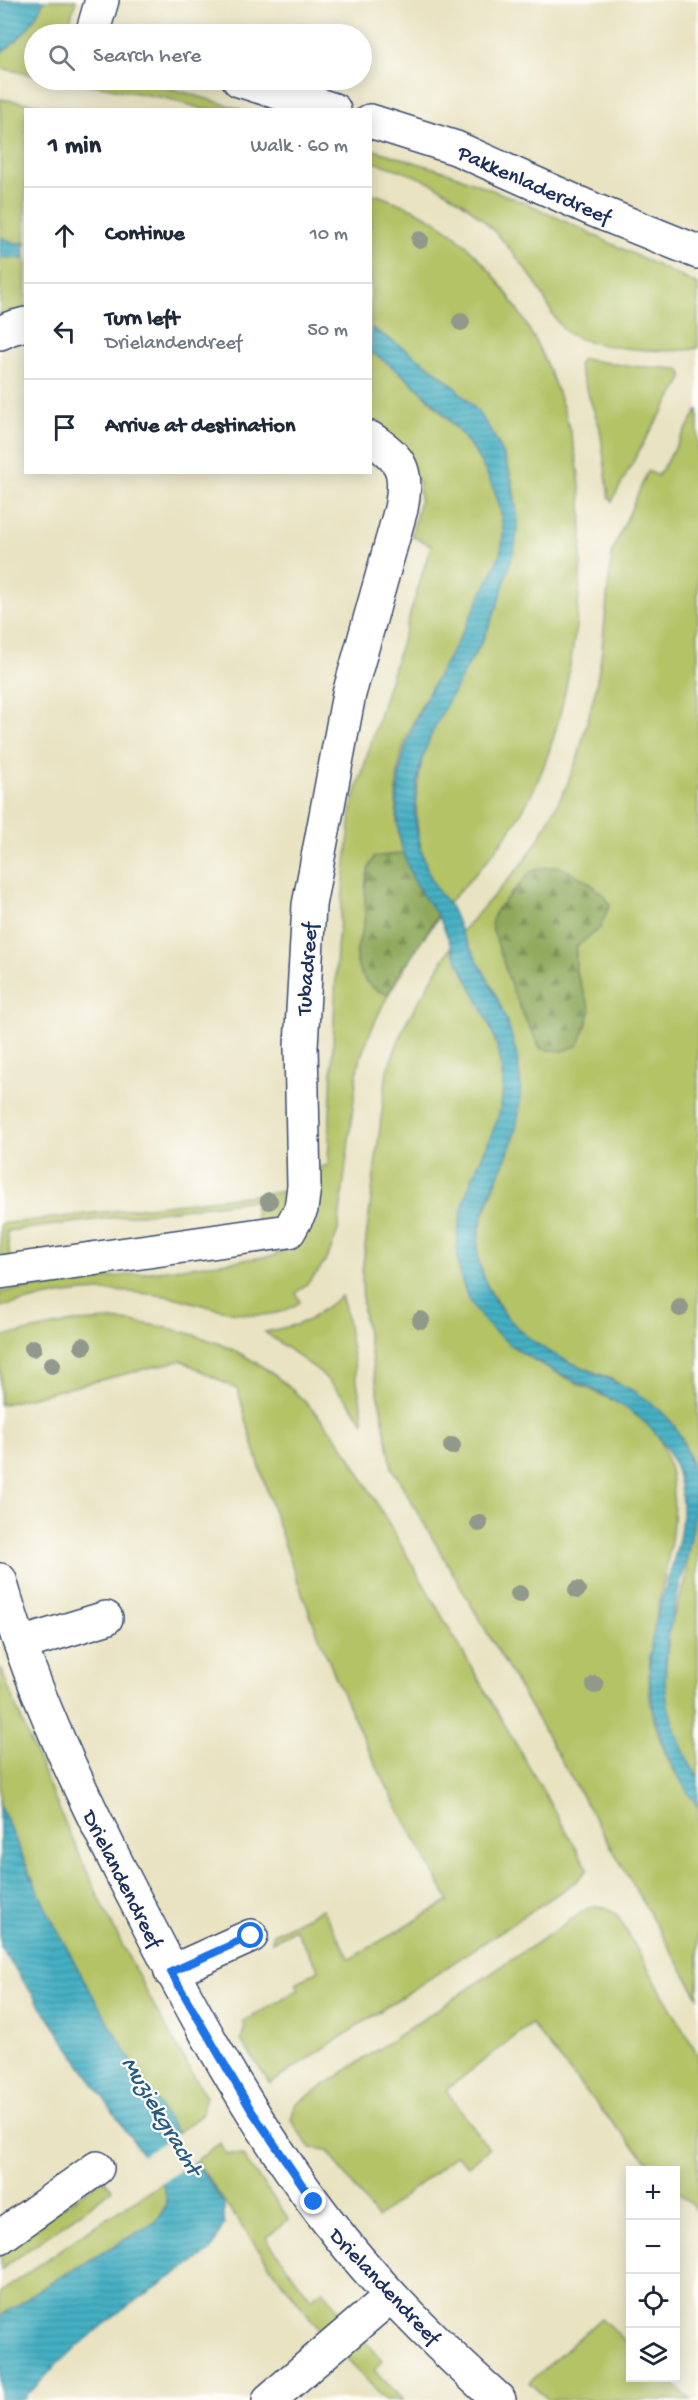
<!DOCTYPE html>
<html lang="en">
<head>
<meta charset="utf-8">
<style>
  body { margin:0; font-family:"Gochi Hand",sans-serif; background:#f6f6f7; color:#1f2937 }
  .controls { position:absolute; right:18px; bottom:18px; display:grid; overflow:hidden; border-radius:0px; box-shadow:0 3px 15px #0003 }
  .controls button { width:54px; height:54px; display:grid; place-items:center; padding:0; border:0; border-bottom:2px solid #e0e1e3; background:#fff; color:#1f2937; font:30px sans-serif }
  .stop { position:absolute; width:18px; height:18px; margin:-14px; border:4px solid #1a73e8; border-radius:50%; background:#fff }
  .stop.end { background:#1a73e8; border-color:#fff; box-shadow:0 2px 6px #0008 }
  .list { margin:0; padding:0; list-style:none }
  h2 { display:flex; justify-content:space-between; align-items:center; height:78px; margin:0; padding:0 24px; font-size:26px }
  h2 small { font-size:20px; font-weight:400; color:#747a83 }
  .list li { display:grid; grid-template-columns:39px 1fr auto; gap:18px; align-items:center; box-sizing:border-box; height:96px; padding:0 24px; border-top:2px solid #e0e1e3 }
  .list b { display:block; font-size:22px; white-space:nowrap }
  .list p { margin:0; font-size:20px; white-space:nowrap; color:#747a83 }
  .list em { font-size:20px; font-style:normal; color:#747a83 }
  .icon { flex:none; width:33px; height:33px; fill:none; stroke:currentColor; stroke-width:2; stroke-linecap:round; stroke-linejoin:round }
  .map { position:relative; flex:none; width:698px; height:2400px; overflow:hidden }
  .search { position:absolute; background:#fff; box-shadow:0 3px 15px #0003; left:24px; top:24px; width:348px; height:66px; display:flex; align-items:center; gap:15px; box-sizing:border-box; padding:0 21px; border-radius:33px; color:#747a83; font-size:22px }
  .panel { position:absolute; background:#fff; box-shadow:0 3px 15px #0003; left:24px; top:108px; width:348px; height:366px; border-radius:0px }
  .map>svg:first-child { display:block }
  .grass { fill:#b4c366; stroke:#687962; stroke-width:1.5 }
  .forest { fill:url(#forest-firs); stroke:#556c5c; stroke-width:1.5 }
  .water { fill:url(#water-rules); stroke:#307090; stroke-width:1.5 }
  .pier { fill:#e9e3c2 }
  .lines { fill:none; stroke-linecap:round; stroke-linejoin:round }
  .minor-casing { stroke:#3a4a6d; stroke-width:36 }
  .minor { stroke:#fff; stroke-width:33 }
  .tree { fill:#91988c }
  .route { stroke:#1a73e8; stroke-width:8 }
  .labels { text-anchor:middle; stroke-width:4.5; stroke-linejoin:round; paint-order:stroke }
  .street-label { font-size:22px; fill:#1b2f5e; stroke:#fdfcf7 }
  .water-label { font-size:24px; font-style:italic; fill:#2a5c81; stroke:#fdfcf7 }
</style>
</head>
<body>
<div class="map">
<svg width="698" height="2400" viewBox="0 0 698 2400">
  <defs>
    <pattern id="forest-firs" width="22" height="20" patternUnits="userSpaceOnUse" patternTransform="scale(1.5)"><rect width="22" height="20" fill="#8fa95b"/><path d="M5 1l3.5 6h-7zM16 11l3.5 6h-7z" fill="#748a4e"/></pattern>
    <pattern id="water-rules" width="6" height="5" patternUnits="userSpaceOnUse" patternTransform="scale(1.5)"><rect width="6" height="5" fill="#45b0c3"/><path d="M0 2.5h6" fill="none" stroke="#3990a2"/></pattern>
  </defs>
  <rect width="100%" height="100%" fill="#fdfcf7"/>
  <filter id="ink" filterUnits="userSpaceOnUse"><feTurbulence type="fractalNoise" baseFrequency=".0167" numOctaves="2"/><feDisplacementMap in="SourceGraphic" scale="12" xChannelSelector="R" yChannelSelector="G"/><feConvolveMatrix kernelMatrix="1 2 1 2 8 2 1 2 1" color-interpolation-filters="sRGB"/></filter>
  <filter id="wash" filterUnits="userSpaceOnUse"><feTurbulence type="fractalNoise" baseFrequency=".008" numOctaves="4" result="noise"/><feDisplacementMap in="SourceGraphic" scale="24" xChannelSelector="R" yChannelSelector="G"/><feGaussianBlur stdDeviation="1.35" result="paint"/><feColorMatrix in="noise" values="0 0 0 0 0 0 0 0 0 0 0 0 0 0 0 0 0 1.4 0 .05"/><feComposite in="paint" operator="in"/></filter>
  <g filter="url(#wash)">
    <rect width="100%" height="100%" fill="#e9e3c2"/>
    <g class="grass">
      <path d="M44,0H76L66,34H34V75L0,68V53C21,39 34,23 44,0Z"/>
      <polygon points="68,80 143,80 241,109 203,109 169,99"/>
      <polygon points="0,99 69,109 26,110 25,243 15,243 0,237"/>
      <path d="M371,149L447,172L535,207L698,285V348C671,354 591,349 568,333C552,321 545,295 533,279C509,246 482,213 447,192C424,177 396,169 371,161Z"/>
      <path d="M371,193C395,201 419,210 440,224C515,275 572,397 580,485C584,535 581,585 575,634C567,690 555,749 529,799C508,839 479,871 448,903C432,890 426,866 421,847C409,798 421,746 446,702C457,682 470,664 481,644C497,613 504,582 509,548C511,533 517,514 515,499C507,417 436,366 371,328Z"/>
      <polygon points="0,257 26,259 25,312 0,320"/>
      <path d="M371,352C401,370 429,398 452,424C481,455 508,501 502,546C499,566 486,586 477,605C459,645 433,681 414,720C397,753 392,799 399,835C405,864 423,893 439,917C404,963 375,1011 358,1066L338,1230C330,1258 318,1276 296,1293L300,1302C265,1330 209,1305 172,1297C152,1294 133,1292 113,1291C74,1290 37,1299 0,1307V1292L273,1256C320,1235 316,1214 318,1168L328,1165L337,948L352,806L431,545L411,536L420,501L419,482L377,424L371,421Z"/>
      <polygon points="583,359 628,366 679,369 683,375 681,382 645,440 612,501 609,498 600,428 578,365 581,360"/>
      <polygon points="698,410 698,1776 691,1768 676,1734 667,1704 665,1681 669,1630 686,1580 691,1462 683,1441 672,1423 612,1379 558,1357 532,1341 511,1324 487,1286 478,1259 478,1240 483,1217 514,1137 516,1052 509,1028 493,988 461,932 522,864 537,842 566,787 578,757 595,692 601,658 612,552 648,471 658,476"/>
      <path d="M451,947C472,990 503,1036 503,1085C502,1150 440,1206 462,1275C465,1286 469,1299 475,1308C504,1350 552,1371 597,1393C618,1403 641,1413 656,1432C698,1509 652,1591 649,1674C648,1707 658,1742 674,1771C680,1781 694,1797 698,1806C698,1817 698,1836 698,1848C698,1898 698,1948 698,1997L392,1468L363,1312L362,1272L387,1071L405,1024Z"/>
      <path d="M288,1191C287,1212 275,1221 257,1228L254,1200L7,1231L10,1259H0V1224Z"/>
      <polygon points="341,1296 345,1308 364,1423 351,1405 320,1372 265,1332 295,1325 309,1320"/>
      <path d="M112,1320C218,1328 288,1367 349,1455L588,1869L577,1881L270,2084L241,2040L245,2026L243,2022L299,1989L296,1983L319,1970L295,1929L272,1942L273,1934L322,1909L350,1959L449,1901C426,1859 403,1819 382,1777C320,1654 273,1523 238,1390L181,1360L0,1405V1337L73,1322Z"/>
      <path d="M0,1667C59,1815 122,1960 206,2096L201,2115L176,2134L102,2013L48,1913L0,1805Z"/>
      <path d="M597,1906L605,1907L617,1915L698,2055V2212L676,2189V2170H657C611,2125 572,2074 531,2024L446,2090L489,2149L468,2166L456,2155L377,2218L327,2150L310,2148L291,2120L295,2105L590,1907Z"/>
      <polygon points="220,2143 225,2153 242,2155 289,2219 266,2238 311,2299 323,2290 343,2315 322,2333 270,2266 196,2161"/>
      <polygon points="104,2178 112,2190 0,2270 0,2252"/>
      <path d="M162,2183C170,2200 166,2210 154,2223L52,2282L0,2317V2293L84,2233Z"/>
      <polygon points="601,2318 630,2345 630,2378 666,2378 691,2400 549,2400 529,2383"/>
      <polygon points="363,2337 382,2361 374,2370 403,2400 385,2400 343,2354"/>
    </g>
    <g class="forest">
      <path d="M405,853L419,890L438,915L388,994C372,991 361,979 357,963C353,952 363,933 364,921C368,895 360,883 374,857Z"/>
      <path d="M558,866C579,876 597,884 610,904L600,928L576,947V972L591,1011L579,1045L563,1051L541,1049L527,1023L512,989L491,924L496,910L533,870Z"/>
    </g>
    <g class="water">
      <path d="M0,0H44C34,23 21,40 0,53Z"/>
      <polygon points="0,237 15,243 25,243 25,259 0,257"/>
      <path d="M371,328C432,364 495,407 511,481C516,501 519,521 516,541C514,552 510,563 507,574C500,599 492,623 479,646C452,697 417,743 415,803C414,830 422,862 435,886C439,894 446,899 450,906C456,916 458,928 464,937C490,982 516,1027 520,1080C521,1099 519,1121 513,1139C501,1177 470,1220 479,1262C489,1305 521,1338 559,1357C599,1378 647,1387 675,1427C686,1444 691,1463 695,1483C698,1558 665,1605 665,1676C665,1705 675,1732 687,1758C690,1766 697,1773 698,1781C698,1789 698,1798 698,1807C654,1748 638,1679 659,1608C673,1561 690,1525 678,1476C654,1380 518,1386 470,1301C451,1267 456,1222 469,1186C482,1152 504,1120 503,1083C502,1037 475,997 456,957C450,944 446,931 439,918C434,908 425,900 420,891C409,873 400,847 398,827C389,729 445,676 482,593C489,578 499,563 502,546C507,513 491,478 474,451C450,415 407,374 371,352Z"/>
      <path d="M0,1805C16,1841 31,1878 49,1914C100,2015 161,2110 224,2204V2224L211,2251L132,2303L96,2331L57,2364L23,2400H0V2317L52,2282L154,2223C166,2210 170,2200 162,2183L0,1947Z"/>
    </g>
    <polygon class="pier" points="179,2132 198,2159 159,2184 141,2157"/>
  </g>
  <g filter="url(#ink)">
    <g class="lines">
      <defs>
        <g id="minor">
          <polyline points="95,34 92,34 102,0"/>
          <polyline points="239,80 334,110"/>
          <polyline points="370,121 456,148 594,210 698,252"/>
          <polyline points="0,333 11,328 26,324"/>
          <path d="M0,1272L289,1231L301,1209L304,1186L301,1046L309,905L349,694L401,509C408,470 403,460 370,438"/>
          <path d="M0,1580C28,1681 74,1778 121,1872C182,1992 245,2113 327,2220C377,2286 437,2345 499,2400"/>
          <polyline points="21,1644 106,1618"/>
          <polyline points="171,1972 251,1936"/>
          <polyline points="0,2237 97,2168"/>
          <polyline points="269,2400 391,2296"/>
        </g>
      </defs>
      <use href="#minor" class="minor-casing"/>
      <use href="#minor" class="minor"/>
    </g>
    <g class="tree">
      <circle cx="420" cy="240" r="9"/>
      <circle cx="461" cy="322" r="9"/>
      <circle cx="269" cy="1201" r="9"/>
      <circle cx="680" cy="1308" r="9"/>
      <circle cx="421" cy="1320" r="9"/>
      <circle cx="83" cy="1346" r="9"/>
      <circle cx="33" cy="1348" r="9"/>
      <circle cx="52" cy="1365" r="9"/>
      <circle cx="452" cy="1446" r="9"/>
      <circle cx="479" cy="1523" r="9"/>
      <circle cx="577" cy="1590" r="9"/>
      <circle cx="519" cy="1594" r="9"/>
      <circle cx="595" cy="1685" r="9"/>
    </g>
  </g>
  <g class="lines" filter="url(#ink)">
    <polyline class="route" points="251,1936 171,1972 251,2110 314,2202"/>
  </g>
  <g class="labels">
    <g class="street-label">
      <text transform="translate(535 183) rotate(24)" y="8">Pakkenladerdreef</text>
      <text transform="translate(305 969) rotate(-86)" y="8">Tubadreef</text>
      <text transform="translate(124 1878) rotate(63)" y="8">Drielandendreef</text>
      <text transform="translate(386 2285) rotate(47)" y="8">Drielandendreef</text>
    </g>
    <g class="water-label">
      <text transform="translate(163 2115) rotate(59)" y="8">Muziekgracht</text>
    </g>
  </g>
</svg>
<div class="controls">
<button>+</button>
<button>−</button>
<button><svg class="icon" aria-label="locate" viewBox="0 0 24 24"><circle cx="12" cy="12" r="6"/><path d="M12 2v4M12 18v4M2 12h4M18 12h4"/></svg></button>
<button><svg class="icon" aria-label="layers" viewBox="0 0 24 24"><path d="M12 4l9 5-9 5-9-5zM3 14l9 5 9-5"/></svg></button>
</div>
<div class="stop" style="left:251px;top:1936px"></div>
<div class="stop end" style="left:314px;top:2202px"></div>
<div class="search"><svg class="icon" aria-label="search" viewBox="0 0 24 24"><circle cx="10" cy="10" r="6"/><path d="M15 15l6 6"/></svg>Search here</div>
<section class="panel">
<h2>1 min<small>Walk · 60 m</small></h2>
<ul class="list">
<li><svg class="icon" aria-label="ahead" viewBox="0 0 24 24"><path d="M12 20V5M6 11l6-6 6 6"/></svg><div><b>Continue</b></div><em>10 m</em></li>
<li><svg class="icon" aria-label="left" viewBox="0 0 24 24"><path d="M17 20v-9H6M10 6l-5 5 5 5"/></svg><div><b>Turn left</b><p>Drielandendreef</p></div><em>50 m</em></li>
<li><svg class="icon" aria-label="arrive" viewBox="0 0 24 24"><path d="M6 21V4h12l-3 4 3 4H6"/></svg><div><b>Arrive at destination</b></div></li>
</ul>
</section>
</div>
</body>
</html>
